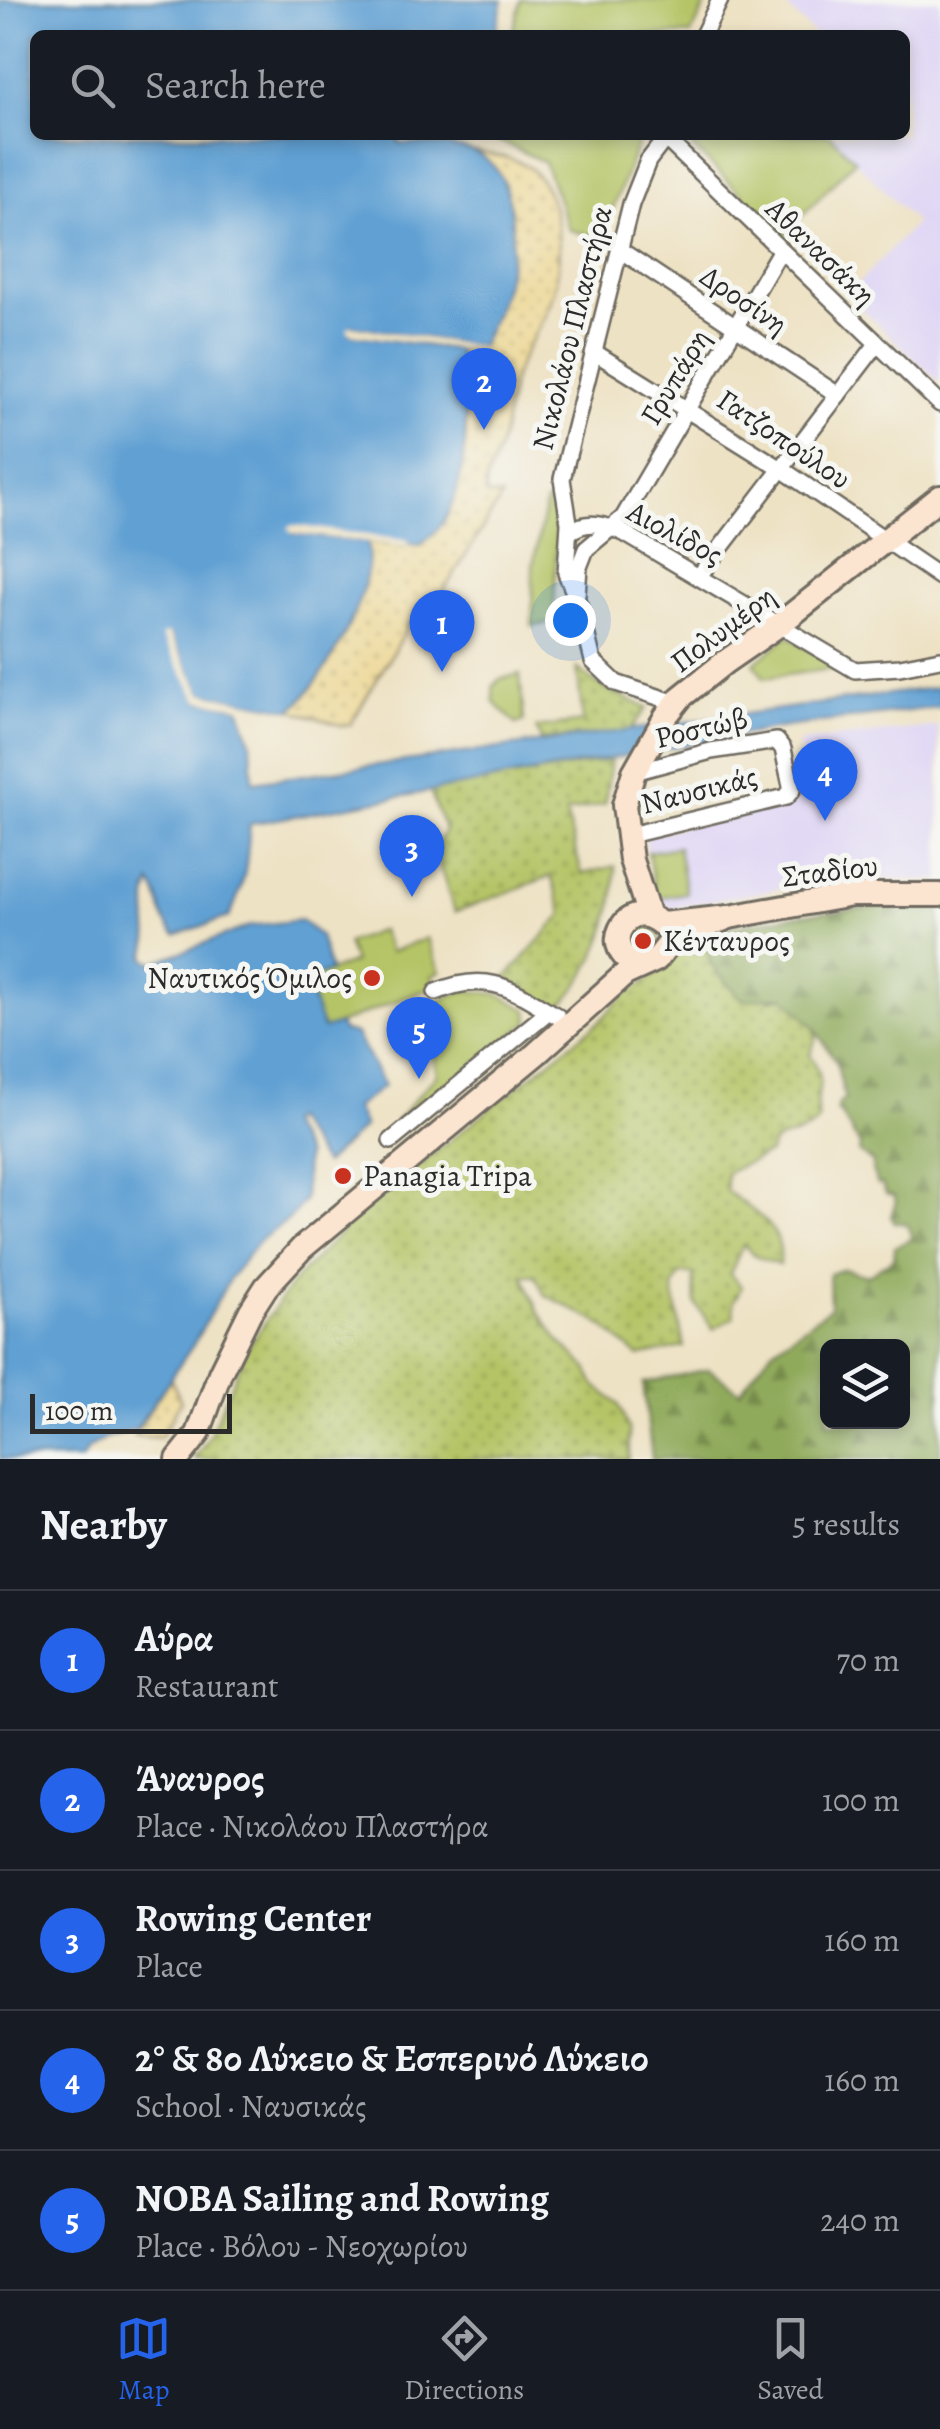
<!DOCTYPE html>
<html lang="en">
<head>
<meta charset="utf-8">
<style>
  body { margin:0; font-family:Alegreya,serif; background:#242831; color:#f1f3f6 }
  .controls { position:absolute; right:30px; bottom:30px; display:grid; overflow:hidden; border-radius:15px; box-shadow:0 5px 15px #0003 }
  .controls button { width:90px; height:90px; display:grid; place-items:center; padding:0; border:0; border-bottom:2px solid #363941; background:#171b24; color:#f1f3f6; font:50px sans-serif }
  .scale { position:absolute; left:30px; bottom:25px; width:202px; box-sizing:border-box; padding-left:10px; border:5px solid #2b2b2b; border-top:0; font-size:28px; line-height:35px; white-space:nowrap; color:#2b2b2b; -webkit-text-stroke:8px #f6f6f2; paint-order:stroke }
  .you { position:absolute; left:570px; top:620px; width:35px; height:35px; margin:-25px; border:8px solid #fff; border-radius:50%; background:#1a73e8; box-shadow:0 0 0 15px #1a73e833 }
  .badge { display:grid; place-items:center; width:65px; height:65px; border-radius:50%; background:#2563eb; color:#fff; font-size:32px; font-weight:700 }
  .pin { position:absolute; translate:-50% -82px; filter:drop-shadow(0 2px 5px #0008) }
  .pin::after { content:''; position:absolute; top:52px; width:35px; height:30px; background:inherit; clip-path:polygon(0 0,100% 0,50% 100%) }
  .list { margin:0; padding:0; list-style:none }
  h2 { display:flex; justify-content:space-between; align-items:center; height:130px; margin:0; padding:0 40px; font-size:42px }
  h2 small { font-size:32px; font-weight:400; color:#9ea1a6 }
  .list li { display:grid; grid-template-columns:65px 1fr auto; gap:30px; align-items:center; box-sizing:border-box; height:140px; padding:0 40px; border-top:2px solid #363941 }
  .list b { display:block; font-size:38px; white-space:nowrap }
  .list p { margin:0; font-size:32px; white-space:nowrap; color:#9ea1a6 }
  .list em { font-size:32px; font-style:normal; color:#9ea1a6 }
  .icon { flex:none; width:55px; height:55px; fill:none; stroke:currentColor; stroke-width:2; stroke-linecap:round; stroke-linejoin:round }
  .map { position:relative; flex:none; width:940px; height:1459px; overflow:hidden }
  .search { position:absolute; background:#171b24; box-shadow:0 5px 15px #0003; left:30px; right:30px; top:30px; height:110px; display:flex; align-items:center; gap:25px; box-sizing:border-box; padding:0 35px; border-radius:15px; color:#9ea1a6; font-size:38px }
  .sheet { height:830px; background:#171b24 }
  nav { display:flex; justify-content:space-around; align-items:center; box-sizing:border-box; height:140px; border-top:2px solid #363941; background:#171b24; font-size:28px; color:#9ea1a6 }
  nav a { display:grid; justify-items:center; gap:5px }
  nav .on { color:#2563eb }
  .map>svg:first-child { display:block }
  .built { fill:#dfd5f5 }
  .grass { fill:url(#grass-dots); stroke:#707848; stroke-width:2.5 }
  .forest { fill:url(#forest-firs); stroke:#5e6a43; stroke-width:2.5; fill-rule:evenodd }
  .sand { fill:url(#sand-dots); stroke:#8c8264; stroke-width:2.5 }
  .green { fill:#b5c466; stroke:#707848; stroke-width:2.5 }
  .water { fill:#60a0d3; stroke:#46667f; stroke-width:2.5 }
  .pier { fill:#eee2c4 }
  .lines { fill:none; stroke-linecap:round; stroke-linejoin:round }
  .street-casing { stroke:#6f6b61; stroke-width:20 }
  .secondary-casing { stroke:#6f6b61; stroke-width:28 }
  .street { stroke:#fff; stroke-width:15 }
  .secondary { stroke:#fce5d0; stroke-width:22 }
  .poi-dot { fill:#c8321e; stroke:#f6f6f2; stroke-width:4 }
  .labels { text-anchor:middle; stroke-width:10; stroke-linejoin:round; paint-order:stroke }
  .street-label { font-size:30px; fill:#2b2b2b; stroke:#f6f6f2 }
  .poi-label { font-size:30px; fill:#2b2b2b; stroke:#f6f6f2; text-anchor:start }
</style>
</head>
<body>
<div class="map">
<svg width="940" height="1459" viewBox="0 0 940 1459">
  <defs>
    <pattern id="grass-dots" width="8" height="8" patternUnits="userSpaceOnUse" patternTransform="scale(2.5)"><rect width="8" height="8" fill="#b5c466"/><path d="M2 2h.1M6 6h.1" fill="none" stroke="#939f54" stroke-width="1.8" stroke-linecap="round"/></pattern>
    <pattern id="forest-firs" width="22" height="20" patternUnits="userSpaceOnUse" patternTransform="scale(2.5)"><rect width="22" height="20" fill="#90aa5b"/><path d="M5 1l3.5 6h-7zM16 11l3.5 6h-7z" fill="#768b4b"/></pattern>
    <pattern id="sand-dots" width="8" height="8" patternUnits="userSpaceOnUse" patternTransform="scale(2.5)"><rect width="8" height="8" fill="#eeda9e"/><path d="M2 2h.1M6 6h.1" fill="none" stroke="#cb8" stroke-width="1.8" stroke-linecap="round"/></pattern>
  </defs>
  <rect width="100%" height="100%" fill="#f6f6f2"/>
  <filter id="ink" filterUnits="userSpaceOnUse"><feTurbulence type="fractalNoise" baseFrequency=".01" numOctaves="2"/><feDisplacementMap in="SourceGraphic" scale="20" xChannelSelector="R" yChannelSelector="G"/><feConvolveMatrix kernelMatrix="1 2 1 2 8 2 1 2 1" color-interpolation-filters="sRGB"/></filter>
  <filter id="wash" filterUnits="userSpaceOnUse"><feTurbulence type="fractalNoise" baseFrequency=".0048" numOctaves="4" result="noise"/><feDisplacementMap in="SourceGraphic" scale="40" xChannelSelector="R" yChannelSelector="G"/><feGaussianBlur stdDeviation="2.25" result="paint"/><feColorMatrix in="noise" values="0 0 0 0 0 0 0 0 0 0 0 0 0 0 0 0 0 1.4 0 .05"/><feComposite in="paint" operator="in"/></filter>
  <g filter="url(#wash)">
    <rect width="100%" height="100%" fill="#eee2c4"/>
    <g class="built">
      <polygon points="780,0 940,0 940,383 847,295 916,223 830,135 905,135 905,35 815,35"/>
      <polygon points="938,726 940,880 869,879 793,886 671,908 656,898 645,836 805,799 799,742"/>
    </g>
    <g class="grass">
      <polygon points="577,668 596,684 647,708 630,731 541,740 536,728 583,722"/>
      <path d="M611,760L605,804L566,813L582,874L615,866C617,918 594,972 558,1009L506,978L563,914L551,876L455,912L434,850L445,831L430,791Z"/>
      <path d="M652,924C662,936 663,941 656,955L628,952L630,926Z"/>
      <path d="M702,936L770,1000L784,996L813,1026L817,1035L810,1055C831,1086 811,1089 819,1119C810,1135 789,1134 774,1142L769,1153L726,1173V1191C750,1209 788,1228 779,1265L759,1258L743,1245L730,1274L742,1287L733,1302L734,1317L713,1329L695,1303L693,1274H680L673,1288L684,1347L638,1356L599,1323L544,1294L535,1275H523L539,1312L561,1343L587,1368L593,1383L618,1404L629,1429V1459H194L208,1439L247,1348L293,1282L347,1226L419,1165L599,1022L625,994L652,977L681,950Z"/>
    </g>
    <path class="forest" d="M880,907L940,910V1014L937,1018L940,1026V1459H652L643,1383L709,1369L740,1391L772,1350L830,1308L829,1274L844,1269L867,1276L894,1258L895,1247L913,1238L906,1224L895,1222L891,1217L896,1201L894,1196L886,1194L882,1184L878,1185L872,1171L873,1162L859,1153L860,1144C851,1134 847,1121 837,1110L840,1102L845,1100L836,1061L813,1026L784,996L743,1000L711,965L702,936C759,917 821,912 880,907ZM828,1346H902V1422H828Z"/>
    <g class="sand">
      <path d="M474,151C492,155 518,157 532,170C563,198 564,264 551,301C542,327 523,350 514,377C506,403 506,434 495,459C488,477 486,474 486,495L502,497L430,613L419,607L351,724L343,726L291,710C324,683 379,584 367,542L406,547L408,544L421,545C471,504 474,407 458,350H479C483,338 490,327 495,315C516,264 526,186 474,151Z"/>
      <polygon points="170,1378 181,1401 160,1438 134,1436"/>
    </g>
    <g class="green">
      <polygon points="521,0 708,0 691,35 512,35"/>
      <polygon points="487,135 641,135 602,238 569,230 544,162"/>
      <polygon points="680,135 830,135 855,160 784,235"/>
      <polygon points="546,502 556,503 558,511 553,623 532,626 533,565"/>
      <polygon points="788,636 840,668 764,678 754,663"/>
      <polygon points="520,674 524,721 516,724 494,702 493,687 500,679"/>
      <polygon points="678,847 686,893 656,898 648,852"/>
      <polygon points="381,930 390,952 427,938 440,972 432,976 435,986 323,1030 305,981 354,962 347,943"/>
      <polygon points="464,990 498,994 528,1010 529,1022 406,1123 396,1121 437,1074 424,1007"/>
    </g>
    <path class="water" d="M0,0H503L495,35H35V135H399V143C422,145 455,143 476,153C520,173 515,243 506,281C501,304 490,326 480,347L352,326L350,334L458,350C470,400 474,522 416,546L409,542L292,533L367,542C379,584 324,683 291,710L202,693L168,633L198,700L239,707L251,741L253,782L940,687V707L785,727L250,824C246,866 248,877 229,917L176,935C159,922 163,899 151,883C141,905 154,931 145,957L153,963L250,926L301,920L320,936L330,971L305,981L323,1029L339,1024L342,1031L356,1034L384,1086L355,1108L364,1127L324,1164L293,1119L288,1123L306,1155L304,1201L289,1219L259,1241L230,1278L193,1345L136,1429L105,1439L87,1450L82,1459H0Z"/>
    <g class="pier">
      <polygon points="352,326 480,347 480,351 350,334 347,328"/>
      <polygon points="293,525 404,540 409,542 407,547 292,533 288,528"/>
      <polygon points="168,633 202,693 298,712 291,715 198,700 161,636"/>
    </g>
  </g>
  <g filter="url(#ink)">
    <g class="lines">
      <defs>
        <g id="street">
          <polyline points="703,35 720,0"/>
          <polyline points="662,135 940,404"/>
          <polyline points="664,140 648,161 631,204 562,479 569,523 566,573 580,607 593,661 616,683 676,703"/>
          <polyline points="620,250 838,395"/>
          <polyline points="594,352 783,470 940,577"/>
          <path d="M569,533C586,518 605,525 624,533L855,670L900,667L940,659"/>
          <polyline points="699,576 877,344"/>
          <polyline points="577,595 579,567 586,549 623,518 780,251"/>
          <polyline points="626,836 786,797 792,790 783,749 777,741 711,751 634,772"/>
          <path d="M436,992C488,970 512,989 557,1016"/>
          <polyline points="391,1141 549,1011"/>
        </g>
        <g id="secondary">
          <polyline points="649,916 631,860 624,805 634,772 666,716 681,697 725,662 780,624 940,497"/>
          <polyline points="662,924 729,917 852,895 940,895"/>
          <path d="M642,965C595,955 625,893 661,924"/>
          <polyline points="178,1459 198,1434 220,1373 250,1312 266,1287 302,1248 536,1054 625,974 656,960 667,946 678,938 729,917"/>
        </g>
      </defs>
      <use href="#street" class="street-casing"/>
      <use href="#secondary" class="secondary-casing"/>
      <use href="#street" class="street"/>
      <use href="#secondary" class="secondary"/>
    </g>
  </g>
  <g class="poi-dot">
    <circle cx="643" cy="941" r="10"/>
    <circle cx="372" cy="978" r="10"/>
    <circle cx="343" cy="1176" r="10"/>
  </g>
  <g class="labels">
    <g class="street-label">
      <text transform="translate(821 252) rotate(44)" y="10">Αθανασάκη</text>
      <text transform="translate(744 300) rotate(34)" y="10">Δροσίνη</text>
      <text transform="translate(572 328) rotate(-76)" y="10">Νικολάου Πλαστήρα</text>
      <text transform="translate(675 377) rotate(-59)" y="10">Γρυπάρη</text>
      <text transform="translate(784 439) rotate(34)" y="10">Γατζοπούλου</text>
      <text transform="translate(675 533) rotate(28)" y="10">Αιολίδος</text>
      <text transform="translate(723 629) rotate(-37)" y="10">Πολυμέρη</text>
      <text transform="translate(701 728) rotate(-13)" y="10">Ροστώβ</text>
      <text transform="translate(699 790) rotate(-14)" y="10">Ναυσικάς</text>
      <text transform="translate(830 871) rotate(-7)" y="10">Σταδίου</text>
    </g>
    <g class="poi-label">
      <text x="663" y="951">Κένταυρος</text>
      <text x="352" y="988" text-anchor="end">Ναυτικός Όμιλος</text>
      <text x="363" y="1186">Panagia Tripa</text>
    </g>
  </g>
</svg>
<div class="controls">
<button><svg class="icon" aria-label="layers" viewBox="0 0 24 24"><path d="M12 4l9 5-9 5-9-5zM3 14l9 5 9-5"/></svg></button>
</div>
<div class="scale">100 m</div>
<div class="you"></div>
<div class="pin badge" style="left:442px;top:672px">1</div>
<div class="pin badge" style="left:484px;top:430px">2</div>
<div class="pin badge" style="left:412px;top:897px">3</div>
<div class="pin badge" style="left:825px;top:821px">4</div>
<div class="pin badge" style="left:419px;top:1079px">5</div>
<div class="search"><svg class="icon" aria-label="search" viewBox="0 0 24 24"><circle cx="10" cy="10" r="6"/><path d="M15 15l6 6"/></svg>Search here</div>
</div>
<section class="sheet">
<h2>Nearby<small>5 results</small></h2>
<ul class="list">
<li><span class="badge">1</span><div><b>Αύρα</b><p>Restaurant</p></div><em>70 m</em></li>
<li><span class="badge">2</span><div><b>Άναυρος</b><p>Place · Νικολάου Πλαστήρα</p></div><em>100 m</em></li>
<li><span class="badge">3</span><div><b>Rowing Center</b><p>Place</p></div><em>160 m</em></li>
<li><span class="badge">4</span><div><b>2° &amp; 8ο Λύκειο &amp; Εσπερινό Λύκειο</b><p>School · Ναυσικάς</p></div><em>160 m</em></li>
<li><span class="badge">5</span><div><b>NOBA Sailing and Rowing</b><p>Place · Βόλου - Νεοχωρίου</p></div><em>240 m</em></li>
</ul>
</section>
<nav>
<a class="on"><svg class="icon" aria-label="map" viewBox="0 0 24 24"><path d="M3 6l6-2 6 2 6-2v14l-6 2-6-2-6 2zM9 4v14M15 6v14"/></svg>Map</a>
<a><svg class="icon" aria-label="directions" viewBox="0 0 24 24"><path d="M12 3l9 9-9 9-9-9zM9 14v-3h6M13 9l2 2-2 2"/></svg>Directions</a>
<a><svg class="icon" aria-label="saved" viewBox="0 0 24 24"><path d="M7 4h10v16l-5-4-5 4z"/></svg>Saved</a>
</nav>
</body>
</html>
